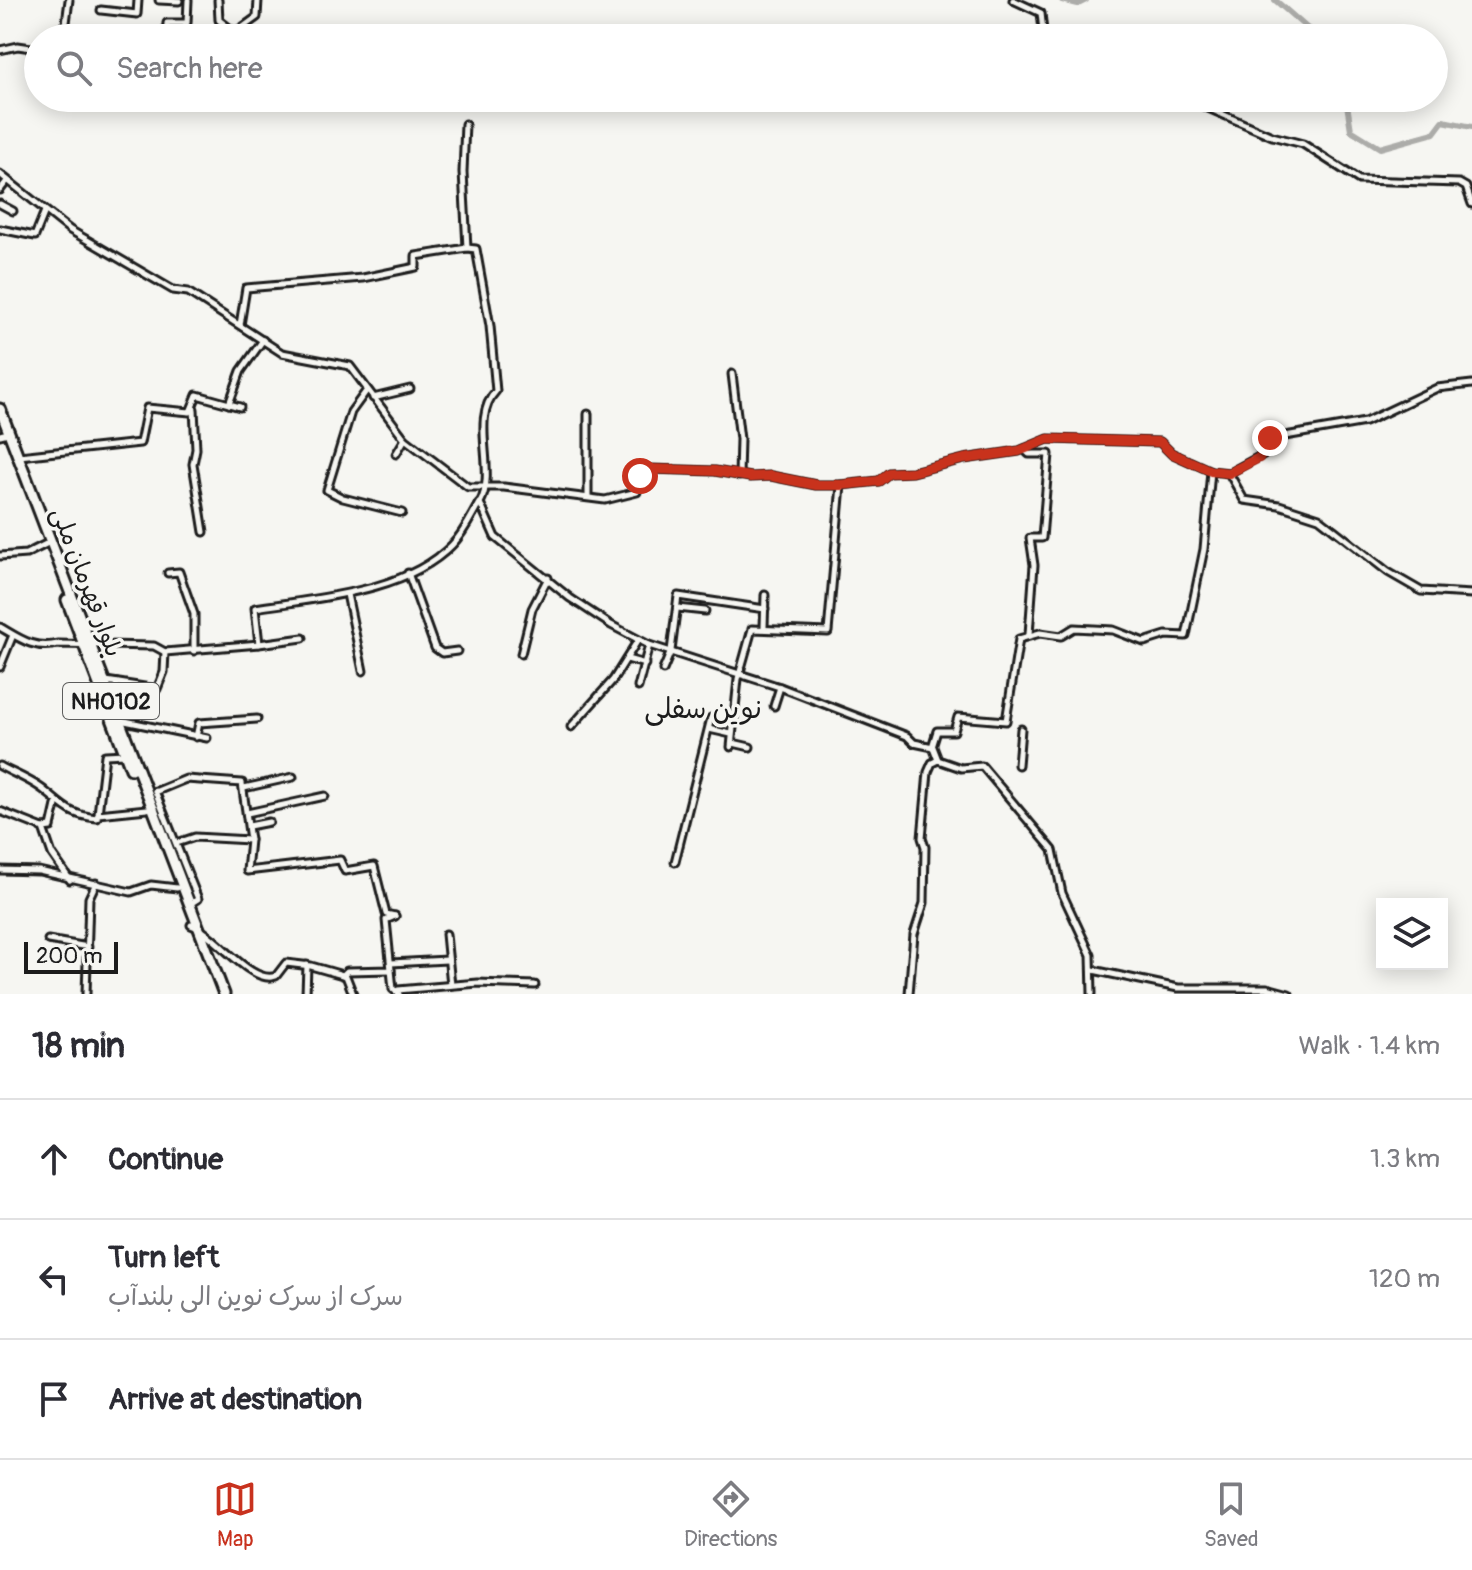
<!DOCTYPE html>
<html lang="en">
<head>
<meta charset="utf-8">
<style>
  body { margin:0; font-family:Pangolin,"Playpen Sans Arabic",sans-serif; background:#f7f7f7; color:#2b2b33 }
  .controls { position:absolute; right:24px; bottom:24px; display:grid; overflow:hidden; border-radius:0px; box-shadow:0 4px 20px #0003 }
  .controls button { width:72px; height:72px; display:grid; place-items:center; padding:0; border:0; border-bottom:2px solid #e1e1e2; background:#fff; color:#2b2b33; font:40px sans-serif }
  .scale { position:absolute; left:24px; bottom:20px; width:94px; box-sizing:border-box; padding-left:8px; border:4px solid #1c1c1c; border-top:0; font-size:22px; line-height:28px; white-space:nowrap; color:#1c1c1c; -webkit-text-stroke:6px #f6f6f2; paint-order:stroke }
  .stop { position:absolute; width:24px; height:24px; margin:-18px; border:6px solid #c8321e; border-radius:50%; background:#fff }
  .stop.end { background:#c8321e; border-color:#fff; box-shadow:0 2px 8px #0008 }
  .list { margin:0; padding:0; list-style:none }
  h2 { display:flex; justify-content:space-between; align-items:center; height:104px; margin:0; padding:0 32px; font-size:34px }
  h2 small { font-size:26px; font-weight:400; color:#7c7c81 }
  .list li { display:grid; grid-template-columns:52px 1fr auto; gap:24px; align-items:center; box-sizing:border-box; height:120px; padding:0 32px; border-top:2px solid #e1e1e2 }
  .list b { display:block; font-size:30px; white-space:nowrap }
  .list p { margin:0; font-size:26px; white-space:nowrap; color:#7c7c81 }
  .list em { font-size:26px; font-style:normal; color:#7c7c81 }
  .icon { flex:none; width:44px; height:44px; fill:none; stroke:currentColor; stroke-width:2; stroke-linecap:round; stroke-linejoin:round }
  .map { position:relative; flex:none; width:1472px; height:994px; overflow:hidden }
  .search { position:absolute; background:#fff; box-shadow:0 4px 20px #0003; left:24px; right:24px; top:24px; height:88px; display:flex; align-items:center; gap:20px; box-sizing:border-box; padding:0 28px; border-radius:44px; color:#7c7c81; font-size:30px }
  .sheet { height:464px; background:#fff }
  nav { display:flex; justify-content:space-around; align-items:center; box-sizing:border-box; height:112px; border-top:2px solid #e1e1e2; background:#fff; font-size:22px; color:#7c7c81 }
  nav a { display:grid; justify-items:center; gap:4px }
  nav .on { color:#c8321e }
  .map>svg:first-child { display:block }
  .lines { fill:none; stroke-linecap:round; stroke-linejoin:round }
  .river { stroke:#acaca9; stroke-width:6 }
  .minor-casing { stroke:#1c1c1c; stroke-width:11 }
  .highway-casing { stroke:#1c1c1c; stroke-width:15 }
  .minor { stroke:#f6f6f2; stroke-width:5 }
  .highway { stroke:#f6f6f2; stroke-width:9 }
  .route { stroke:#c8321e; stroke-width:10 }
  .labels { text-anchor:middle; stroke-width:7; stroke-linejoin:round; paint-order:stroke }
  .shield { fill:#f6f6f2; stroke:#5d5d5c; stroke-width:2 }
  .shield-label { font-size:22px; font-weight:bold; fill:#1c1c1c }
  .street-label { font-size:24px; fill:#1c1c1c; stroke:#f6f6f2 }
  .quarter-label { font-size:28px; fill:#1c1c1c; stroke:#f6f6f2 }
</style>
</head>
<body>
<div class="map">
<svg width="1472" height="994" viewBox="0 0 1472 994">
  <rect width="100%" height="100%" fill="#f6f6f2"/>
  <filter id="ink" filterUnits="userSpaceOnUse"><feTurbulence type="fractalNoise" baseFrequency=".0125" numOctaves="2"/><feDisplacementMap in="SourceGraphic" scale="16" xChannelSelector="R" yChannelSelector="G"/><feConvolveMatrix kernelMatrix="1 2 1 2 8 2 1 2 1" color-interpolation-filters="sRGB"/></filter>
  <g filter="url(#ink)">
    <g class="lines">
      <g class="river">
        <polyline points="1062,0 1078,4 1086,0"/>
        <polyline points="1275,0 1308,29 1330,38"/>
        <polyline points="1346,98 1351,130 1380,148 1434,133 1443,121 1472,127"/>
      </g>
      <defs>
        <g id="minor">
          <polyline points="159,0 179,1"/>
          <polyline points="218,0 219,20 233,31 239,30"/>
          <polyline points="1013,0 1041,13 1043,31 1066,38"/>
          <polyline points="101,10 137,14 138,0"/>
          <polyline points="64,38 69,0"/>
          <polyline points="166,38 167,23 187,23 188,0"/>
          <polyline points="239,38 239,30 257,17 258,0"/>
          <polyline points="0,50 18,46 38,49"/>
          <polyline points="1185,98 1272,136 1303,144 1359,180 1459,183 1466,187 1472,204"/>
          <path d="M465,124L463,172L467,248L476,249L490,326L496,391C469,419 498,471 480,503L495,537L570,598L611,625L649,645L780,687L907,736L914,743L933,747L938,760L961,768L982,766L1053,850L1062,893L1091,955L1092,994"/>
          <polyline points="0,174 70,230 173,290 188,292 282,353 350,366 405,439 468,487 504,487 605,500 637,492 640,476 649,469 715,471 750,477 771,476 816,485 841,485 879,481 889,473 912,472 964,459 1019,451 1048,439 1160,442 1171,453 1211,471 1229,473 1244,500 1279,505 1319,518 1388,572 1421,591 1472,594"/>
          <polyline points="0,190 7,181"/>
          <polyline points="0,204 13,211"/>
          <polyline points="0,229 35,236 45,211"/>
          <polyline points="240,325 246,288 363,278 416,267 416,256 467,248"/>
          <polyline points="732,374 740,439 739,476"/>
          <polyline points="367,390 351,412 327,490 343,498 402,513"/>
          <polyline points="373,398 410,389"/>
          <polyline points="229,404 241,371 263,340"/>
          <polyline points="194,409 196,449 193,464 204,532"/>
          <polyline points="0,435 4,434"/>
          <polyline points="1024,449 1029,454 1049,454 1042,538 1030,538 1034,565 1029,634"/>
          <polyline points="396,454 405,439"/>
          <polyline points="19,456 140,443 147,408 190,412 197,395 240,407"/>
          <polyline points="1229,473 1264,454 1268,439 1365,422 1437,388 1472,384"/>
          <polyline points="588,497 588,414"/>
          <polyline points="0,556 26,554 46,544"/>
          <polyline points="168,573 179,572 194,614 194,651"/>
          <polyline points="408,573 435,648 442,653 457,651"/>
          <polyline points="347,594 363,671"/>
          <polyline points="677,608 705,611"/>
          <path d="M0,627C19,638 34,650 58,644L154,646L165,652L259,644L255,608C318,598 407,592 452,545C464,533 471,517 479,503"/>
          <polyline points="764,627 765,595"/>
          <polyline points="259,644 303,638"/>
          <polyline points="521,654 532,609 548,578"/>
          <polyline points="627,659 645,664"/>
          <polyline points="0,667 13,635"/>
          <polyline points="663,670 671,651 678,596 765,609"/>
          <polyline points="106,681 157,689 164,672 165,652"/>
          <polyline points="638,687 649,645"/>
          <polyline points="113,703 117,683"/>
          <polyline points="774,706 780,687"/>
          <polyline points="120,720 207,738"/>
          <polyline points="571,727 613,680 638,640"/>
          <polyline points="709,729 731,734"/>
          <polyline points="196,737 199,723 257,719"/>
          <polyline points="733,743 750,747"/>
          <polyline points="731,747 738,679 752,629 828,632 841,485"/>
          <polyline points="932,747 937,731 954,731 958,717 1006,721 1019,639 1040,633 1061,636 1074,628 1113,630 1144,642 1166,635 1186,636 1204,549 1211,471"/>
          <polyline points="1018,765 1021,729"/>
          <path d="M0,766C14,774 34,781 46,792C65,807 70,815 97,818L98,814L147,809"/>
          <polyline points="244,788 293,777"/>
          <polyline points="155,791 198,899 190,904"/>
          <polyline points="157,791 186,779 242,783 250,840 247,871 340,860 345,871 374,866 386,914 395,916"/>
          <polyline points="56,805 51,827 43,828 52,854 70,880"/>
          <polyline points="0,811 43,828"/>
          <polyline points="247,813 325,796"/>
          <polyline points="98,814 105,755 125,754"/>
          <polyline points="249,826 269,822"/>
          <polyline points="177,843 195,837 250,840"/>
          <polyline points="675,862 711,718"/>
          <polyline points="0,870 39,871 131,892 151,885 177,888"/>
          <path d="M191,925C216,933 251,986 276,976L286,963L311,966L346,976L353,994"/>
          <polyline points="446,934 451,985"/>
          <polyline points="48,940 88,947"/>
          <polyline points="391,963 447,960"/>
          <polyline points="391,970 393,989 399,994"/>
          <polyline points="1093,970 1178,988 1267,988 1289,994"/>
          <polyline points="343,975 347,971 391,970 386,920 395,916"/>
          <polyline points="398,990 478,983 535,985"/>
          <polyline points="86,994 89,898 96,883"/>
          <polyline points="306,994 307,965"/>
          <polyline points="909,994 914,934 924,903 925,847 922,838 928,772 932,763 938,760"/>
        </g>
        <g id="highway">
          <polyline points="0,409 224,994"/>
          <polyline points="67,600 131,769"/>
        </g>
      </defs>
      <use href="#minor" class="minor-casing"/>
      <use href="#highway" class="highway-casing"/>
      <use href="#minor" class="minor"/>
      <use href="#highway" class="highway"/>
    </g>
  </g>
  <g class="lines" filter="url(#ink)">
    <polyline class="route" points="640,476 649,469 715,471 750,477 771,476 816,485 841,485 879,481 889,473 912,472 964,459 1019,451 1048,439 1160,442 1171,453 1211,471 1229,473 1259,458 1270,438"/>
  </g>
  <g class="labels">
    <rect class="shield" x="63" y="683" width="96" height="36" rx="6"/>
    <g class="shield-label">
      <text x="111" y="709">NH0102</text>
    </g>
    <g class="street-label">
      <text transform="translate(87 582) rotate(69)" y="8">بلوار قهرمان ملی</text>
    </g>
    <g class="quarter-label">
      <text x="703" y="718">نوین سفلى</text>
    </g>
  </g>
</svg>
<div class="controls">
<button><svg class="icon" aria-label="layers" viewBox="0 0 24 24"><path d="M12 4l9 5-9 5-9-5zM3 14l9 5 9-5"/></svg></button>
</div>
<div class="scale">200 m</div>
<div class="stop" style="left:640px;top:476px"></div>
<div class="stop end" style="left:1270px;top:438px"></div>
<div class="search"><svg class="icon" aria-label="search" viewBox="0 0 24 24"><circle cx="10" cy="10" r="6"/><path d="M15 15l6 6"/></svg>Search here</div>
</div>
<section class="sheet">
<h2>18 min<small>Walk · 1.4 km</small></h2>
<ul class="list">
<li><svg class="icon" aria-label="ahead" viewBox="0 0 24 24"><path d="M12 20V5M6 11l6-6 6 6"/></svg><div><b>Continue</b></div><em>1.3 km</em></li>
<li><svg class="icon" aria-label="left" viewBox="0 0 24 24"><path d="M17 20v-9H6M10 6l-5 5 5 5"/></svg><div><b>Turn left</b><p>سرک از سرک نوین الی بلندآب</p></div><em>120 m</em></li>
<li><svg class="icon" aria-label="arrive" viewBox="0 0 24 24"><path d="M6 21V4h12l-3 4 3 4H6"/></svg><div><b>Arrive at destination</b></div></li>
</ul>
</section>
<nav>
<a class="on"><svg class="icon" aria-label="map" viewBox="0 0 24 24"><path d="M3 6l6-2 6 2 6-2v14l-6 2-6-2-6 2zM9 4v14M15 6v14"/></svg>Map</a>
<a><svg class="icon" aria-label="directions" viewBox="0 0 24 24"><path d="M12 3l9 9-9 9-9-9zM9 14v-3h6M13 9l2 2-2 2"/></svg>Directions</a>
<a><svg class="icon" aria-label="saved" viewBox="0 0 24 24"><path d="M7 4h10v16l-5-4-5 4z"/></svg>Saved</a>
</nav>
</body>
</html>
